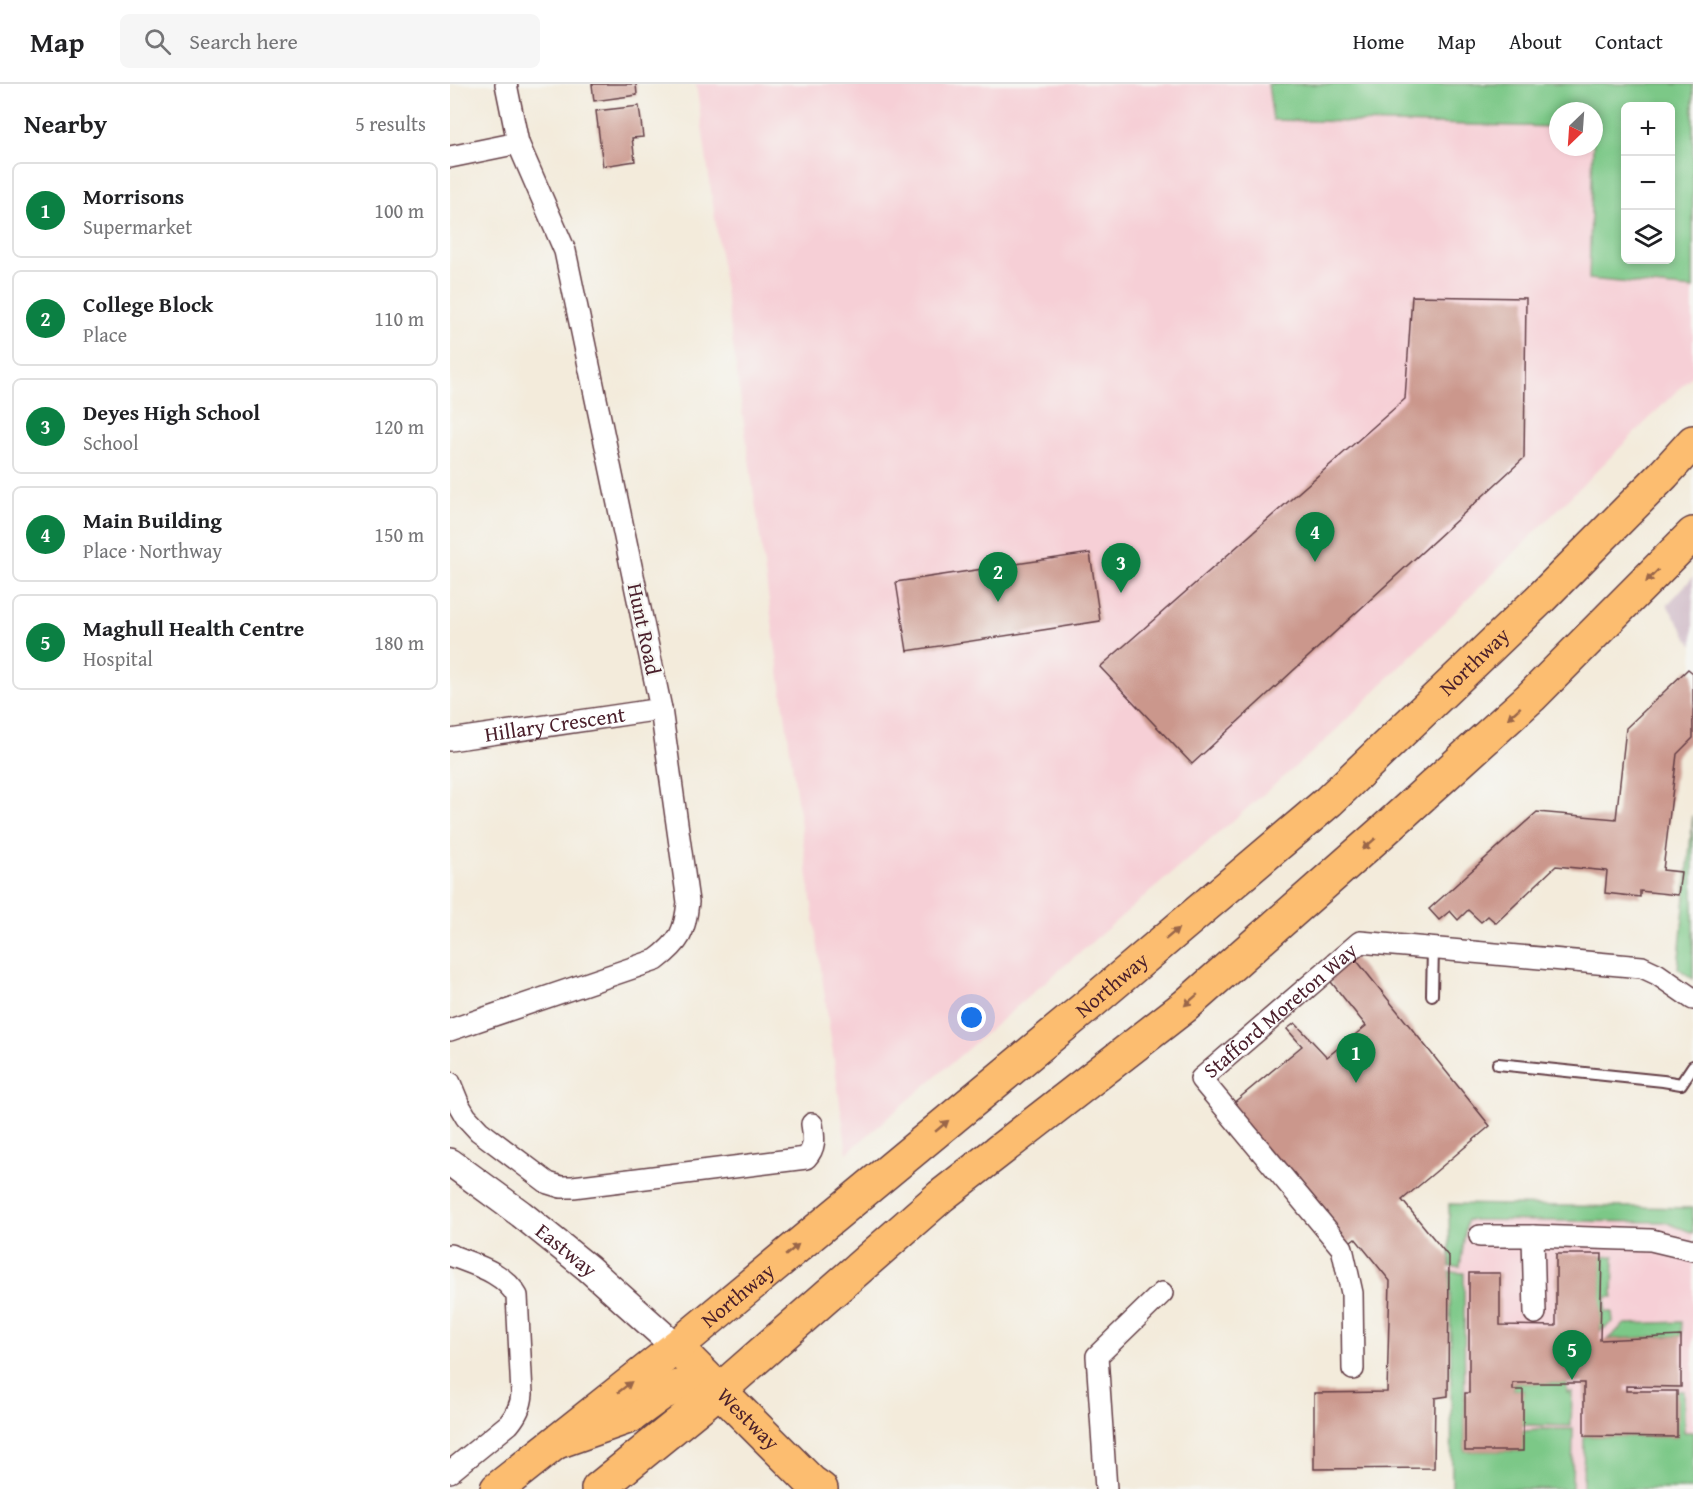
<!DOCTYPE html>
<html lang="en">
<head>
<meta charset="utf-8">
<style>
  body { margin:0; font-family:"Gentium Book Plus",serif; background:#f6f6f6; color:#202124 }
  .controls { position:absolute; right:18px; top:18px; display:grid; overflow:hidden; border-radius:9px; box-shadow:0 3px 9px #0003 }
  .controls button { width:54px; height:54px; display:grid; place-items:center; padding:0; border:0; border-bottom:2px solid #e0e0e0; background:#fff; color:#202124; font:30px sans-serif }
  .compass { position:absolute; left:1099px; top:18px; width:54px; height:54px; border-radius:50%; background:#fff; box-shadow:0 3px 9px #0003; rotate:205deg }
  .you { position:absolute; left:522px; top:934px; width:21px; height:21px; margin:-15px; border:4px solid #fff; border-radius:50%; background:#1a73e8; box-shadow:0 0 0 9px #1a73e833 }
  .badge { display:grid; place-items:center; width:39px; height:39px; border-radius:50%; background:#0b8043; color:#fff; font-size:20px; font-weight:700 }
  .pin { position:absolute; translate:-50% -50px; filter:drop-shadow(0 2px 3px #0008) }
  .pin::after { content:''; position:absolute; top:32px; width:21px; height:18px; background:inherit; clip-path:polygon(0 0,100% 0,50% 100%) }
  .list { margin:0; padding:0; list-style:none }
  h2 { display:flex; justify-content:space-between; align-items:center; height:78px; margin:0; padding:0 24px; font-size:26px }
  h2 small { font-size:20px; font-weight:400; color:#757577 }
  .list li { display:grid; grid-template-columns:39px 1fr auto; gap:18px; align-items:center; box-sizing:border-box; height:96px; margin:0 12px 12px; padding:0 12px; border:2px solid #e0e0e0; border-radius:9px }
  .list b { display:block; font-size:22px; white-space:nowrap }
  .list p { margin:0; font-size:20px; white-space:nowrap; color:#757577 }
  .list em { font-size:20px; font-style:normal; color:#757577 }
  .icon { flex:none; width:33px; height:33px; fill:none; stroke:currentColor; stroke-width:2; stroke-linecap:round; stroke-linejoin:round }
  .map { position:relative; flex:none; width:1243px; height:1405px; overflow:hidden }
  header { display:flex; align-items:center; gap:36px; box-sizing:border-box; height:84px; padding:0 30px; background:#fff; border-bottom:2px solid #e0e0e0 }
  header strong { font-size:28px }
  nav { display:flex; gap:33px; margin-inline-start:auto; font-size:21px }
  .search { width:420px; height:54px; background:#f6f6f6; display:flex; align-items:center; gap:15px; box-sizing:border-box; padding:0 21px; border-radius:9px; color:#757577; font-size:22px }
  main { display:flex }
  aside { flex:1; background:#fff }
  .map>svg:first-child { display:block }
  .built { fill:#f6cfd6; fill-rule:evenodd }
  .industrial { fill:#d1bdc9 }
  .green { fill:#7cc887; stroke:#637459; stroke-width:1.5; fill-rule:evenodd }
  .building { fill:#cb978c }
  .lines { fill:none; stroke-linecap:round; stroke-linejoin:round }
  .service-casing { stroke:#633e45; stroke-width:14 }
  .minor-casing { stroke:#633e45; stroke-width:24 }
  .tertiary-casing { stroke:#633e45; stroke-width:30 }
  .primary-casing { stroke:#633e45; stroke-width:36 }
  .trunk-casing { stroke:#633e45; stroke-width:36 }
  .service { stroke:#fff; stroke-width:10 }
  .minor { stroke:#fff; stroke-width:21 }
  .tertiary { stroke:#fff; stroke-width:27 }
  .primary { stroke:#fcbd6f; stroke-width:33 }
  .trunk { stroke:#fcbd6f; stroke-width:33 }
  .oneway { fill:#9a664a }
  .labels { text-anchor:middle; stroke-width:4.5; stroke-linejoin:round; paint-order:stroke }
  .street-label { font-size:21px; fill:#4a1f2b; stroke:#f6f6f2 }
</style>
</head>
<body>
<header>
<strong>Map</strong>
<div class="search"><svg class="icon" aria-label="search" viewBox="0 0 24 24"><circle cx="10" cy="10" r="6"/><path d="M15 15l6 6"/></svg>Search here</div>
<nav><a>Home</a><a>Map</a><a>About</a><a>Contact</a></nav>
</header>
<main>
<aside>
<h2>Nearby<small>5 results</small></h2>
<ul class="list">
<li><span class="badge">1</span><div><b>Morrisons</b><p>Supermarket</p></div><em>100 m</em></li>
<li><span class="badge">2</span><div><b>College Block</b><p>Place</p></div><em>110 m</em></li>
<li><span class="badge">3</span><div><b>Deyes High School</b><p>School</p></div><em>120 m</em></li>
<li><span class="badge">4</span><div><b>Main Building</b><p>Place · Northway</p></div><em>150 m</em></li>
<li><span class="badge">5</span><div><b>Maghull Health Centre</b><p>Hospital</p></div><em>180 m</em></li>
</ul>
</aside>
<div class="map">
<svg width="1243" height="1405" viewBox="0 0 1243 1405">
  <rect width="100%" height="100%" fill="#f6f6f2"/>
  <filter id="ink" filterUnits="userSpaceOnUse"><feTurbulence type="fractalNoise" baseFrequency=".0167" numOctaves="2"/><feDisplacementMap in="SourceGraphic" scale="12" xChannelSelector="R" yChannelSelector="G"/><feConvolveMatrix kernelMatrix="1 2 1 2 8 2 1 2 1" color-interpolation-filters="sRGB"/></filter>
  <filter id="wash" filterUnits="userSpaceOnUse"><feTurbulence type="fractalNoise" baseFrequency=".008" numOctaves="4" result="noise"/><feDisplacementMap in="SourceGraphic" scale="24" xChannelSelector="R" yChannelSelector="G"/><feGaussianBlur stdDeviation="1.35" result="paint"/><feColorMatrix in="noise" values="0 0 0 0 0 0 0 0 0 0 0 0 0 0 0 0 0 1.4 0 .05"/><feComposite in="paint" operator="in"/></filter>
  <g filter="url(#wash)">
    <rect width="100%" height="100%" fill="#f3ebdb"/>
    <g class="built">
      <path d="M246,0H1243V291L874,658L397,1069ZM1176,22H1220V176H1176ZM1108,27H1144V63H1108Z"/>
      <polygon points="999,1120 1243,1124 1243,1405 1002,1405"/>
    </g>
    <polygon class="industrial" points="1243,493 1243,562 1217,521"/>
    <g class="green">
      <path d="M818,0H1243V205L1139,195L1144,27H1108V43L823,36ZM1176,22H1220V176H1176Z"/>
      <polygon points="1243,731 1243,895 1228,884"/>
      <polygon points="999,1120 1243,1124 1243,1149 1215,1138 1017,1136 1010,1183 1000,1183"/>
      <polygon points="1164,1172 1163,1213 1156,1213 1155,1228 1162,1228 1163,1238 1150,1247 1151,1173"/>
      <polygon points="1000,1188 1014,1189 1015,1367 1072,1367 1073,1347 1087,1346 1088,1345 1123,1345 1122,1405 1002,1405"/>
      <polygon points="1232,1238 1231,1252 1158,1255 1175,1240"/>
      <polygon points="1063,1299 1117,1299 1117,1309 1122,1308 1121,1342 1072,1341 1073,1306 1063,1306"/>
      <polygon points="1227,1307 1234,1307 1234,1348 1243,1348 1243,1405 1133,1405 1134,1352 1227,1353"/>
    </g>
    <g id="blocks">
      <g class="building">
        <polygon points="142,0 186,0 187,11 144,17"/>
        <polygon points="189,22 193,53 182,54 185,77 153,82 146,27"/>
        <polygon points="962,212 1076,214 1074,374 742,680 650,583 955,315"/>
        <polygon points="640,469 650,537 457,567 446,498"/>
        <polygon points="1238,585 1243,589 1243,654 1227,670 1213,786 1231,788 1228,811 1190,807 1190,813 1155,809 1157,787 1106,782 1046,839 1038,832 1031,838 1018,826 1008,836 1000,827 989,836 979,825 1087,728 1166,735 1176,644"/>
        <polygon points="899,867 1040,1042 952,1116 999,1173 998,1312 985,1314 984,1384 864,1385 864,1309 937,1308 940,1197 905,1154 892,1164 776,1025 852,962 837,945 845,939 877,973 916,942 874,889"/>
        <polygon points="1106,1170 1152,1170 1150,1256 1231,1252 1231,1303 1176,1302 1176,1307 1227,1307 1227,1353 1134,1352 1134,1299 1063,1299 1063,1306 1073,1306 1073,1367 1015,1367 1015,1309 1019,1309 1019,1189 1050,1189 1050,1241 1106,1242"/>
      </g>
    </g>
  </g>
  <g filter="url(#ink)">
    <use href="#blocks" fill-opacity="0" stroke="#633e45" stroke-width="1.5"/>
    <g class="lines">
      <defs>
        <g id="service">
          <polyline points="982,911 983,864"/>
          <polyline points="1048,980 1213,997 1231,1000 1243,982"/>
        </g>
        <g id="minor">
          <polyline points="0,73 68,59"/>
          <path id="s1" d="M0,656L211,625"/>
          <path d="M0,946L206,876C230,858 235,848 238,818L211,625L115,167L68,59L56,0"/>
          <path d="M0,999L9,1021L16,1033L29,1047L98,1099L111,1103H123L356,1074C366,1063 364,1054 362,1040"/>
          <polyline points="1030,1152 1083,1152 1201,1156 1243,1166"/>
          <polyline points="1083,1152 1085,1229"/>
          <path d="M0,1171C25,1181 54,1188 67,1212L72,1310C71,1322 67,1330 59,1340L0,1388"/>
          <path id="s2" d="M903,1285L902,1209L892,1164L751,995L910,858L1192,883L1207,890L1243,915"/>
          <polyline points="656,1405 647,1272 712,1209"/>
        </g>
        <g id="tertiary">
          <path id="s3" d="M0,1078L71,1130L138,1184L226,1263"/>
        </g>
        <g id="primary">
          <path id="s4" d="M226,1263L361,1398L371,1405"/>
          <polyline points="110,1357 181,1332 211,1310 227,1303 243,1300 259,1302 270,1306"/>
        </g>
        <g id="trunk">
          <path id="s5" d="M47,1405L226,1263L636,923L879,717L1091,514L1214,390L1243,358"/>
          <polyline points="148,1405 270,1306 491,1112 735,922 930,750 1081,613 1243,450"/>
        </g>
      </defs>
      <use href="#service" class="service-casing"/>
      <use href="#minor" class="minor-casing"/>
      <use href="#tertiary" class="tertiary-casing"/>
      <use href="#primary" class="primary-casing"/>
      <use href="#trunk" class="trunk-casing"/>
      <use href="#service" class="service"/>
      <use href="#minor" class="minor"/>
      <use href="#tertiary" class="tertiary"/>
      <use href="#primary" class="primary"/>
      <use href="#trunk" class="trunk"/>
    </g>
    <defs><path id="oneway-solid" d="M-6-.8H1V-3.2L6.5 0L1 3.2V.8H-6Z" transform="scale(1.5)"/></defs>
    <g class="oneway">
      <use href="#oneway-solid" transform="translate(1202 492) rotate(135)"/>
      <use href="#oneway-solid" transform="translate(1064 629) rotate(138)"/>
      <use href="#oneway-solid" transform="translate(919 760) rotate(139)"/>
      <use href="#oneway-solid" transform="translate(722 850) rotate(-40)"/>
      <use href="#oneway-solid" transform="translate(741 916) rotate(139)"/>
      <use href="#oneway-solid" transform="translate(492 1042) rotate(-40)"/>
      <use href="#oneway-solid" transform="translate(342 1166) rotate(-40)"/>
      <use href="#oneway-solid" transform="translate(175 1303) rotate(-38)"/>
    </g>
  </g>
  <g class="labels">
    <g class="street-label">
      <text transform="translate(194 545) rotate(78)" y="7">Hunt Road</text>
      <text dy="7" stroke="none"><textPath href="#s5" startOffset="1281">Northway</textPath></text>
      <text dy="7" stroke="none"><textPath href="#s1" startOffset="106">Hillary Crescent</textPath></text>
      <text dy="7" stroke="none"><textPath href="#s5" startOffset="795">Northway</textPath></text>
      <text dy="7" stroke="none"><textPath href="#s2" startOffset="447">Stafford Moreton Way</textPath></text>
      <text dy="7" stroke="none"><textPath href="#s3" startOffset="146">Eastway</textPath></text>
      <text dy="7" stroke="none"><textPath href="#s5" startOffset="309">Northway</textPath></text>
      <text dy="7" stroke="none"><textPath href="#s4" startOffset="102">Westway</textPath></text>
    </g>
  </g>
</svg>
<div class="controls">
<button>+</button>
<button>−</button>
<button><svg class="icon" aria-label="layers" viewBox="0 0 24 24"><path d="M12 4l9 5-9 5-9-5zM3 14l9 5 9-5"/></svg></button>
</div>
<svg class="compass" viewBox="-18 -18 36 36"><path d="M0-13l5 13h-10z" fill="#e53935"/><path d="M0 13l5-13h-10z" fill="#757577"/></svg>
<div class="you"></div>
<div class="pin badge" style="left:906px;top:999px">1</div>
<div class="pin badge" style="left:548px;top:518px">2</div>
<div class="pin badge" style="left:671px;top:509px">3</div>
<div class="pin badge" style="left:865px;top:478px">4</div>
<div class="pin badge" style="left:1122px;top:1296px">5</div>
</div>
</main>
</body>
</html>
